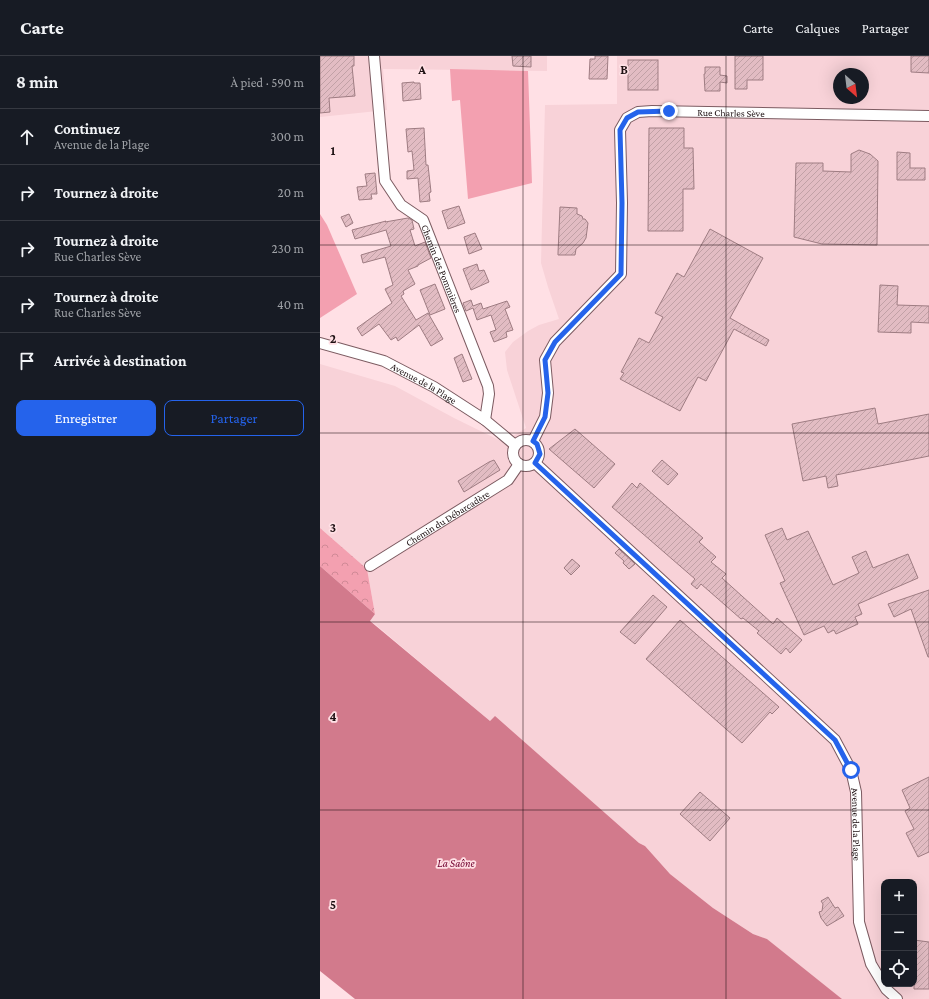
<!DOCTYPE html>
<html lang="fr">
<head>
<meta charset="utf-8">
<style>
  body { margin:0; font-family:"Crimson Pro",serif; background:#20242c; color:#f1f3f6 }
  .controls { position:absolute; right:12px; bottom:12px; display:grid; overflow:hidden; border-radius:8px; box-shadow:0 4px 16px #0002 }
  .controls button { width:36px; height:36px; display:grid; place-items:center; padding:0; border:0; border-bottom:1px solid #363941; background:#171b24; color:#f1f3f6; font:20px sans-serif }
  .compass { position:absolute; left:513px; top:12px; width:36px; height:36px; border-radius:50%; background:#171b24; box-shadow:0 4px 16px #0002; rotate:152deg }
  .stop { position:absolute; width:12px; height:12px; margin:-9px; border:3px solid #2563eb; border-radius:50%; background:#fff }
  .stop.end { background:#2563eb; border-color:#fff; box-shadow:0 1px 4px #0008 }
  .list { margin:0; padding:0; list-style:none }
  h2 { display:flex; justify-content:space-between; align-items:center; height:52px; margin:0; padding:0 16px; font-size:17px }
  h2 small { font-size:13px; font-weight:400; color:#9ea1a6 }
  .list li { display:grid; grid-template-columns:26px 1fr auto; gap:12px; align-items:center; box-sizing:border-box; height:56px; padding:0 16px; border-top:1px solid #363941 }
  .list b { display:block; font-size:15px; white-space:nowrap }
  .list p { margin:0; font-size:13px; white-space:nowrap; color:#9ea1a6 }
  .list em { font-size:13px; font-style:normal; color:#9ea1a6 }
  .actions { display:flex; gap:8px; padding:12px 16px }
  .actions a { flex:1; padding:9px 0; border:1px solid #2563eb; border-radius:8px; text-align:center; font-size:14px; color:#2563eb }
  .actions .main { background:#2563eb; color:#fff }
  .icon { flex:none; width:22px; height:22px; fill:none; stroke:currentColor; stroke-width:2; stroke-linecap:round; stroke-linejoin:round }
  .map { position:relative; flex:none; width:609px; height:943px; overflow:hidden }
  header { display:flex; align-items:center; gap:24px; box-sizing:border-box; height:56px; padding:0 20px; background:#171b24; border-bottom:1px solid #363941 }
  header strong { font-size:19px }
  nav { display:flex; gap:22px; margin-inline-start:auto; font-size:14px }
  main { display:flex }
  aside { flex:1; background:#171b24 }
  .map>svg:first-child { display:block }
  .built { fill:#f8d2d8; fill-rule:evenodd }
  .grass { fill:#f3a0b0 }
  .forest { fill:url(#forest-crowns) }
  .water { fill:#d27a8c }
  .building { fill:url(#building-hatch); stroke:#9e7c82 }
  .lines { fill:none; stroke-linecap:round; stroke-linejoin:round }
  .minor-casing { stroke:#7c5b61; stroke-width:12 }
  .minor { stroke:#fff; stroke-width:10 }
  .route { stroke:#2563eb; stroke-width:5 }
  .grid { fill:none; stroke:#1d1012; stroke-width:1; stroke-opacity:0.55 }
  .labels { text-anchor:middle; stroke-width:3.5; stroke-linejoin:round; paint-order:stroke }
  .street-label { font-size:10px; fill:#1d1012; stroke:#ffe0e5 }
  .water-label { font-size:11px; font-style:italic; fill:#72002e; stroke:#ffe0e5 }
  .grid-label { font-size:13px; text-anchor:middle; font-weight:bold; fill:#1d1012; stroke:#ffe0e5; stroke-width:3.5; stroke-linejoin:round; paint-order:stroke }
</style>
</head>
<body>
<header>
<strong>Carte</strong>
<nav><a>Carte</a><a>Calques</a><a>Partager</a></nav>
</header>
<main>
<aside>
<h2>8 min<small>À pied · 590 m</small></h2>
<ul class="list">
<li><svg class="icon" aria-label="ahead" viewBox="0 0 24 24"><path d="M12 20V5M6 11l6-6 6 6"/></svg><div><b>Continuez</b><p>Avenue de la Plage</p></div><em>300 m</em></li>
<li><svg class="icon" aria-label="right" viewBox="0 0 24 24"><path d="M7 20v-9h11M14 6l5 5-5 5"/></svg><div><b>Tournez à droite</b></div><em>20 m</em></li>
<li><svg class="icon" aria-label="right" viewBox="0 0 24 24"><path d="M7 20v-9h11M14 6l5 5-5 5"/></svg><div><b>Tournez à droite</b><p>Rue Charles Sève</p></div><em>230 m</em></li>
<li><svg class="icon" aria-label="right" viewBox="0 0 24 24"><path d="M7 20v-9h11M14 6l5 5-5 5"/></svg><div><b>Tournez à droite</b><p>Rue Charles Sève</p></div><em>40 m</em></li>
<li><svg class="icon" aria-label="arrive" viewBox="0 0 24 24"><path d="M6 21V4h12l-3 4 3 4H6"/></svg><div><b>Arrivée à destination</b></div></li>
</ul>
<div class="actions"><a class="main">Enregistrer</a><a>Partager</a></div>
</aside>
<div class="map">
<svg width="609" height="943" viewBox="0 0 609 943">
  <defs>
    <pattern id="forest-crowns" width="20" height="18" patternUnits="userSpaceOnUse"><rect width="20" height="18" fill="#f3a0b0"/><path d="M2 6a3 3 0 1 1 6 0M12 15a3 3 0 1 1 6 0" fill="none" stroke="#d08996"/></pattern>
    <pattern id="building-hatch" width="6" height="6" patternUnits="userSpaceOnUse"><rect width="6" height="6" fill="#e2bcc3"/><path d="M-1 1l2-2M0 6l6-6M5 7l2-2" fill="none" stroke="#c1a1a6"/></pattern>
  </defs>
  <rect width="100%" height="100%" fill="#ffe0e5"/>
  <g class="built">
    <polygon points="0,0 227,0 227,15 63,13 67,54 0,61"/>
    <path d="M297,0H609V943H522L447,883L433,878L393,852L350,818L325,790L319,787L175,661L170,665L50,564L55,558L47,513L0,472V308L75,330L134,362L183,386L206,372L187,314L185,296L193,286L208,275L219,269L239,263L228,231L221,207L225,49L297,48ZM519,18H543V42H519ZM564,826H594V928H564Z"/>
  </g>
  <g class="grass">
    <polygon points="130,13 208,15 212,127 148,143 140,44 132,45"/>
    <polygon points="0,158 7,169 37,238 0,262"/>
  </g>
  <polygon class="forest" points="0,472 47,513 55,558 0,510"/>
  <polygon class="water" points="0,510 55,558 50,565 170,665 175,660 319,787 325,790 350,818 393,852 433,878 447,883 522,943 35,943 0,915"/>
  <g class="building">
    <polygon points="0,0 34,0 34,10 32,10 35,40 9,42 10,56 0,57"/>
    <polygon points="192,0 211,0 211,11 193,10"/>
    <polygon points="275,0 288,0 287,23 269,23 270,3 275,3"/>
    <polygon points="415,0 443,0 443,24 427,24 427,33 415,33"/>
    <polygon points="591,0 609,0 609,17 591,16"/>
    <rect x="308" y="4" width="30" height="30"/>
    <polygon points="385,11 400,11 400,19 407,20 407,27 400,26 400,35 385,35 384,18 385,18"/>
    <polygon points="94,26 94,27 100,27 101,43 83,45 82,27"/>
    <polygon points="104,72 106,109 108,109 111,136 109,137 110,145 100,146 98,122 87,123 87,115 94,114 92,95 88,96 86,73"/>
    <polygon points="329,72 364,72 364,92 373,92 374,133 363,133 363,175 328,175"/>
    <polygon points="539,94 550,98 558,105 557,189 502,188 474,181 476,107 503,107 503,115 531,116 531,98"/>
    <polygon points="577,96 590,97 590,112 605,112 605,124 577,124"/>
    <polygon points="55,117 57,138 51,138 52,143 39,144 37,131 47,130 45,118"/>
    <polygon points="139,150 145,167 128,173 122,155"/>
    <polygon points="240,151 257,152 257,158 262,160 263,163 265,163 268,167 266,182 263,187 256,193 255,199 238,199 238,197"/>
    <polygon points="29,158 33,167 26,171 21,161"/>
    <polygon points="88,162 92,164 94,173 90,174 95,190 105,186 111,202 98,209 98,210 88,214 95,228 83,235 84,238 81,240 96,264 108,257 123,283 111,290 99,269 78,285 76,281 71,284 59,268 42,280 37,272 72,247 65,233 73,229 65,201 43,207 41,199 71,190 66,174 35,183 32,174 66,165 65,166"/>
    <polygon points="390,173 443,202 410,262 449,284 446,290 414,273 386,325 378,321 360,355 300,323 304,317 301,316 319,282 329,287 343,261 335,257 357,217 364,221"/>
    <polygon points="155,177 162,193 149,198 144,181"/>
    <polygon points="157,208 159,215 164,214 169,226 151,234 143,213"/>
    <polygon points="115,228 125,253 110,259 100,234"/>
    <polygon points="560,229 578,230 577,249 609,250 609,267 591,266 591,277 558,276"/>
    <polygon points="151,244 153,250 161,247 163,253 187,245 190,251 185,253 193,274 186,276 187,281 174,286 170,276 176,274 171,259 157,264 153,252 146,255 143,247"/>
    <polygon points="142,298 152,323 143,326 134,302"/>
    <polygon points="555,352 558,368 609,358 609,400 516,419 518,430 508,432 506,420 483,425 472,368"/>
    <polygon points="255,373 295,408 274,432 229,393"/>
    <polygon points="174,404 180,414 144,436 138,425 169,406"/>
    <polygon points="342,404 358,418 348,429 332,415"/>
    <polygon points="312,427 317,432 320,427 383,482 379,486 396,501 391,506 406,518 402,522 453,568 457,562 482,584 470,597 466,592 461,598 437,577 439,575 423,562 421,563 381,528 377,533 371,528 375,523 292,451"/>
    <polygon points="462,472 467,484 488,475 513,529 539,517 532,501 546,495 553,512 588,498 598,522 538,548 542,558 535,561 538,568 516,578 514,574 508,577 504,570 484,579 460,527 465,525 445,479"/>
    <polygon points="299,493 315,508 309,513 303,507 304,505 295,497"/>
    <polygon points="252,503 260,510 251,519 244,512"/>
    <polygon points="609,534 609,601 608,601 591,553 574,561 568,548"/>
    <polygon points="333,539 347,551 315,588 300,576"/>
    <polygon points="360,564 459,651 452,658 450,656 422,687 326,603"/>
    <polygon points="609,721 609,796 598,801 586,777 594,773 585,755 590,752 582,734"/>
    <polygon points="380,736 410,762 390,785 360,758"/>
    <polygon points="508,841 515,852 518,851 524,860 507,870 501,862 499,856 502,855 503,848 501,845"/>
    <polygon points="594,884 609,886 609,933 594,933"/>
  </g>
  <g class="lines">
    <defs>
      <g id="minor">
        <path id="s1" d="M54,0L65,125L81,149L103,164L168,330L169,338L165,364"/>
        <path id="s2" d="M0,287L64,305L114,331L165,364L195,389"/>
        <circle cx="206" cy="397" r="13"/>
        <path id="s3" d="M213,385L225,361L228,337L225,304L235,286L301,218L302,147L300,74L307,62L318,56L332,55L609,60"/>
        <path id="s4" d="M215,407L515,684L531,714L536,736L539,866L551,908L566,933L577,943"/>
        <path id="s5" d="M50,510L188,424L199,408"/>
      </g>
    </defs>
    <use href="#minor" class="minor-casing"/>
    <use href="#minor" class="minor"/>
  </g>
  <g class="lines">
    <polyline class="route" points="349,55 318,56 307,62 300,74 302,147 301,218 235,286 225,304 228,337 225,361 213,385 217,388 220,398 215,407 515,684 531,714"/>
  </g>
  <path class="grid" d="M203,0V943M406,0V943M0,189H609M0,377H609M0,566H609M0,754H609"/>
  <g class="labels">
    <g class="street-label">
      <text dy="4" stroke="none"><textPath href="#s3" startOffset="463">Rue Charles Sève</textPath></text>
      <text dy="4" stroke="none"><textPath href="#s1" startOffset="233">Chemin des Pommières</textPath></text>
      <text dy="4" stroke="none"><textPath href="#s2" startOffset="112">Avenue de la Plage</textPath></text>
      <text dy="4" stroke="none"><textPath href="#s5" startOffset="91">Chemin du Débarcadère</textPath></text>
      <text dy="4" stroke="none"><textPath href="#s4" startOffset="497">Avenue de la Plage</textPath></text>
    </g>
    <g class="water-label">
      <text x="136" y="811">La Saône</text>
    </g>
  </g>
  <g class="grid-label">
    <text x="102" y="18">A</text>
    <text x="304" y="18">B</text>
    <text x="13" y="99">1</text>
    <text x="13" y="287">2</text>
    <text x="13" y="476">3</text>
    <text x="13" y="665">4</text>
    <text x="13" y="853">5</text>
  </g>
</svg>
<div class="controls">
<button>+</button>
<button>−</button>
<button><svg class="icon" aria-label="locate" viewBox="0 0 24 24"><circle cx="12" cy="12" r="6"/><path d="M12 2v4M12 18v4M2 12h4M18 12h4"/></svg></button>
</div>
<svg class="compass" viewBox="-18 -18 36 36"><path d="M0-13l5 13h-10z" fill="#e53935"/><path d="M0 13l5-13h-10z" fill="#9ea1a6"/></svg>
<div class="stop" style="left:531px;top:714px"></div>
<div class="stop end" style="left:349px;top:55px"></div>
</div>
</main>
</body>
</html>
